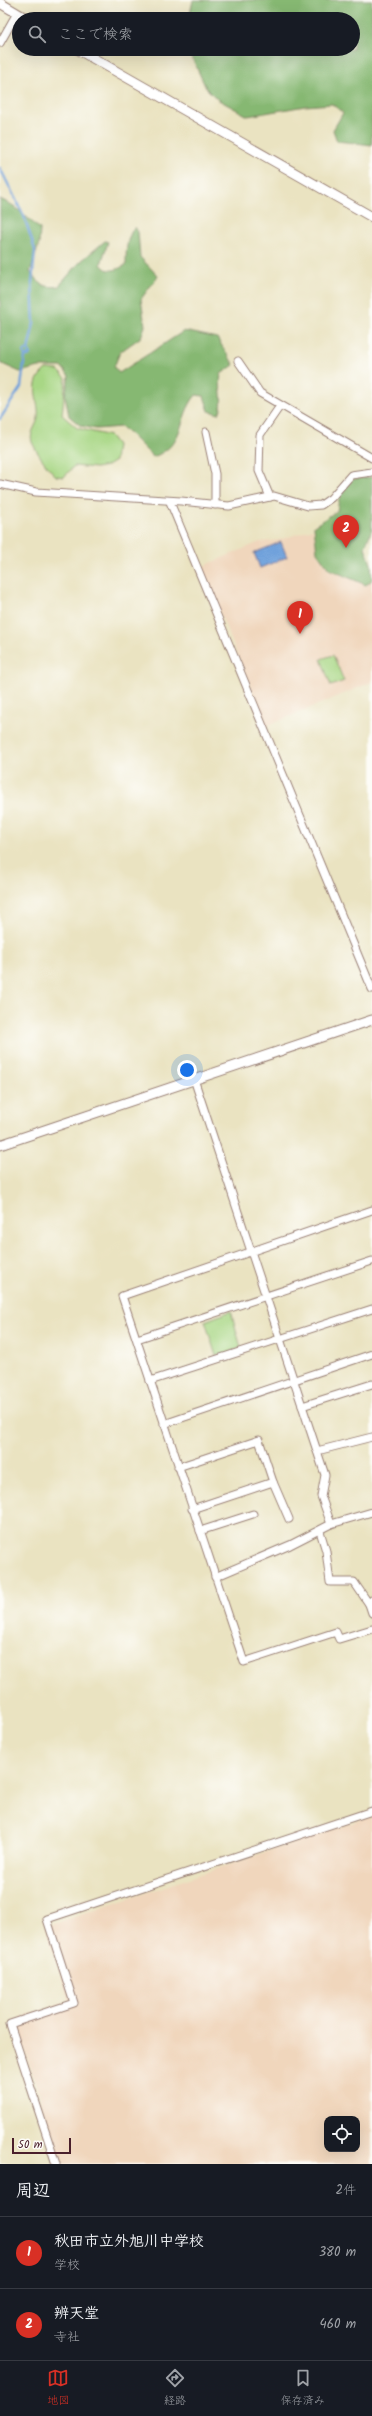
<!DOCTYPE html>
<html lang="ja">
<head>
<meta charset="utf-8">
<style>
  body { margin:0; font-family:Kalam,"Klee One",sans-serif; background:#242831; color:#f1f3f6 }
  .controls { position:absolute; right:12px; bottom:12px; display:grid; overflow:hidden; border-radius:8px; box-shadow:0 4px 16px #0002 }
  .controls button { width:36px; height:36px; display:grid; place-items:center; padding:0; border:0; border-bottom:1px solid #363941; background:#171b24; color:#f1f3f6; font:20px sans-serif }
  .scale { position:absolute; left:12px; bottom:10px; width:59px; box-sizing:border-box; padding-left:4px; border:2px solid #4a1f2b; border-top:0; font-size:11px; line-height:14px; white-space:nowrap; color:#4a1f2b; -webkit-text-stroke:3px #fdfcf7; paint-order:stroke }
  .you { position:absolute; left:187px; top:1070px; width:14px; height:14px; margin:-10px; border:3px solid #fff; border-radius:50%; background:#1a73e8; box-shadow:0 0 0 6px #1a73e833 }
  .badge { display:grid; place-items:center; width:26px; height:26px; border-radius:50%; background:#d93025; color:#fff; font-size:13px; font-weight:700 }
  .pin { position:absolute; translate:-50% -33px; filter:drop-shadow(0 1px 2px #0008) }
  .pin::after { content:''; position:absolute; top:21px; width:14px; height:12px; background:inherit; clip-path:polygon(0 0,100% 0,50% 100%) }
  .list { margin:0; padding:0; list-style:none }
  h2 { display:flex; justify-content:space-between; align-items:center; height:52px; margin:0; padding:0 16px; font-size:17px }
  h2 small { font-size:13px; font-weight:400; color:#9ea1a6 }
  .list li { display:grid; grid-template-columns:26px 1fr auto; gap:12px; align-items:center; box-sizing:border-box; height:72px; padding:0 16px; border-top:1px solid #363941 }
  .list b { display:block; font-size:15px; white-space:nowrap }
  .list p { margin:0; font-size:13px; white-space:nowrap; color:#9ea1a6 }
  .list em { font-size:13px; font-style:normal; color:#9ea1a6 }
  .icon { flex:none; width:22px; height:22px; fill:none; stroke:currentColor; stroke-width:2; stroke-linecap:round; stroke-linejoin:round }
  .map { position:relative; flex:none; width:372px; height:2164px; overflow:hidden }
  .search { position:absolute; background:#171b24; box-shadow:0 4px 16px #0002; left:12px; right:12px; top:12px; height:44px; display:flex; align-items:center; gap:10px; box-sizing:border-box; padding:0 14px; border-radius:22px; color:#9ea1a6; font-size:15px }
  .sheet { height:196px; background:#171b24 }
  nav { display:flex; justify-content:space-around; align-items:center; box-sizing:border-box; height:56px; border-top:1px solid #363941; background:#171b24; font-size:11px; color:#9ea1a6 }
  nav a { display:grid; justify-items:center; gap:2px }
  nav .on { color:#d93025 }
  .map>svg:first-child { display:block }
  .built { fill:#f0d6bc; fill-rule:evenodd }
  .green { fill:#a8d785; stroke:#797b58 }
  .forest { fill:#86b872; stroke:#686c4e }
  .water { fill:#70a1db; stroke:#5d6083 }
  .lines { fill:none; stroke-linecap:round; stroke-linejoin:round }
  .stream { stroke:#70a1db; stroke-width:2.5 }
  .minor-casing { stroke:#9a8176; stroke-width:9 }
  .tertiary-casing { stroke:#9a8176; stroke-width:11 }
  .minor { stroke:#fff; stroke-width:7 }
  .tertiary { stroke:#fff; stroke-width:9 }
</style>
</head>
<body>
<div class="map">
<svg width="372" height="2164" viewBox="0 0 372 2164">
  <rect width="100%" height="100%" fill="#fdfcf7"/>
  <filter id="ink" filterUnits="userSpaceOnUse"><feTurbulence type="fractalNoise" baseFrequency=".025" numOctaves="2"/><feDisplacementMap in="SourceGraphic" scale="8" xChannelSelector="R" yChannelSelector="G"/><feConvolveMatrix kernelMatrix="1 2 1 2 8 2 1 2 1" color-interpolation-filters="sRGB"/></filter>
  <filter id="wash" filterUnits="userSpaceOnUse"><feTurbulence type="fractalNoise" baseFrequency=".012" numOctaves="4" result="noise"/><feDisplacementMap in="SourceGraphic" scale="16" xChannelSelector="R" yChannelSelector="G"/><feGaussianBlur stdDeviation="0.9" result="paint"/><feColorMatrix in="noise" values="0 0 0 0 0 0 0 0 0 0 0 0 0 0 0 0 0 1.4 0 .05"/><feComposite in="paint" operator="in"/></filter>
  <g filter="url(#wash)">
    <rect width="100%" height="100%" fill="#eae3c1"/>
    <g class="built">
      <polygon points="313,529 316,552 329,570 366,586 372,581 372,682 267,726 201,567 260,542 279,540"/>
      <path d="M372,1816V2164H62L15,2020L69,2001L45,1927ZM327,2119H357V2149H327Z"/>
    </g>
    <g class="green">
      <path d="M46,369L58,370L66,378L62,415L77,428L110,436L117,445L115,461L107,466L96,468L74,466L64,477L56,476C49,470 35,450 32,442C29,433 36,427 38,418C40,399 27,385 46,369Z"/>
      <polygon points="333,655 344,681 331,686 321,659"/>
      <polygon points="231,1311 241,1348 216,1356 205,1321"/>
    </g>
    <g class="forest">
      <polygon points="193,0 372,0 372,145 337,141 333,130 343,113 332,104 305,106 248,116 217,99 206,88 188,49 353,49 353,19 189,19"/>
      <path d="M0,199L14,206L40,229L39,244L30,272C39,283 44,289 59,286L80,262L105,241L108,242L101,264C108,274 116,270 126,265C126,252 126,237 135,227L138,232L140,257L158,276L141,299L145,326L141,337L120,352L114,367L119,373L184,331L217,338L234,365L221,374C218,388 225,402 219,414L209,411L204,396L196,395C177,418 186,445 153,457L131,435L121,427L96,429L81,426L69,416L65,395L69,376L62,367H39L20,372L0,363Z"/>
      <polygon points="372,477 372,529 365,547 371,564 372,580 366,585 329,569 317,552 314,526 337,511 340,493 353,479"/>
    </g>
    <polygon class="water" points="281,542 287,557 260,568 254,553"/>
    <g class="lines">
      <g class="stream">
        <polyline points="0,168 24,216 35,250 32,283 34,323 28,350"/>
        <circle cx="27" cy="353" r="3"/>
        <polyline points="0,419 21,387 25,356"/>
      </g>
    </g>
  </g>
  <g filter="url(#ink)">
    <g class="lines">
      <defs>
        <g id="minor">
          <polyline points="0,43 17,13"/>
          <polyline points="238,361 260,393 372,458"/>
          <polyline points="206,432 215,474 215,505"/>
          <polyline points="0,484 36,492 181,501 229,506 274,496 308,506 321,505 331,498 351,475 372,472"/>
          <polyline points="270,497 259,471 260,435 280,406"/>
          <polyline points="170,502 372,989"/>
          <polyline points="194,1079 325,1475 321,1496 331,1524"/>
          <polyline points="372,1210 122,1296 244,1662 336,1632 339,1639 372,1629"/>
          <polyline points="137,1339 372,1261"/>
          <polyline points="150,1381 372,1309"/>
          <polyline points="302,1406 372,1384"/>
          <polyline points="164,1424 372,1354"/>
          <polyline points="317,1451 372,1437"/>
          <polyline points="178,1467 259,1440 273,1482 192,1509"/>
          <polyline points="273,1482 289,1519"/>
          <polyline points="200,1531 253,1514"/>
          <polyline points="320,1531 326,1551 330,1582 354,1582 369,1604"/>
          <polyline points="215,1577 290,1545 331,1524 372,1512"/>
          <polyline points="372,1600 369,1604 372,1613"/>
          <polyline points="56,2164 10,2024 74,2003 47,1919 372,1811"/>
        </g>
        <g id="tertiary">
          <polyline points="0,3 27,19"/>
          <polyline points="77,49 372,217"/>
          <polyline points="0,1145 372,1020"/>
        </g>
      </defs>
      <use href="#minor" class="minor-casing"/>
      <use href="#tertiary" class="tertiary-casing"/>
      <use href="#minor" class="minor"/>
      <use href="#tertiary" class="tertiary"/>
    </g>
  </g>
</svg>
<div class="controls">
<button><svg class="icon" aria-label="locate" viewBox="0 0 24 24"><circle cx="12" cy="12" r="6"/><path d="M12 2v4M12 18v4M2 12h4M18 12h4"/></svg></button>
</div>
<div class="scale">50 m</div>
<div class="you"></div>
<div class="pin badge" style="left:300px;top:634px">1</div>
<div class="pin badge" style="left:346px;top:548px">2</div>
<div class="search"><svg class="icon" aria-label="search" viewBox="0 0 24 24"><circle cx="10" cy="10" r="6"/><path d="M15 15l6 6"/></svg>ここで検索</div>
</div>
<section class="sheet">
<h2>周辺<small>2件</small></h2>
<ul class="list">
<li><span class="badge">1</span><div><b>秋田市立外旭川中学校</b><p>学校</p></div><em>380 m</em></li>
<li><span class="badge">2</span><div><b>辨天堂</b><p>寺社</p></div><em>460 m</em></li>
</ul>
</section>
<nav>
<a class="on"><svg class="icon" aria-label="map" viewBox="0 0 24 24"><path d="M3 6l6-2 6 2 6-2v14l-6 2-6-2-6 2zM9 4v14M15 6v14"/></svg>地図</a>
<a><svg class="icon" aria-label="directions" viewBox="0 0 24 24"><path d="M12 3l9 9-9 9-9-9zM9 14v-3h6M13 9l2 2-2 2"/></svg>経路</a>
<a><svg class="icon" aria-label="saved" viewBox="0 0 24 24"><path d="M7 4h10v16l-5-4-5 4z"/></svg>保存済み</a>
</nav>
</body>
</html>
